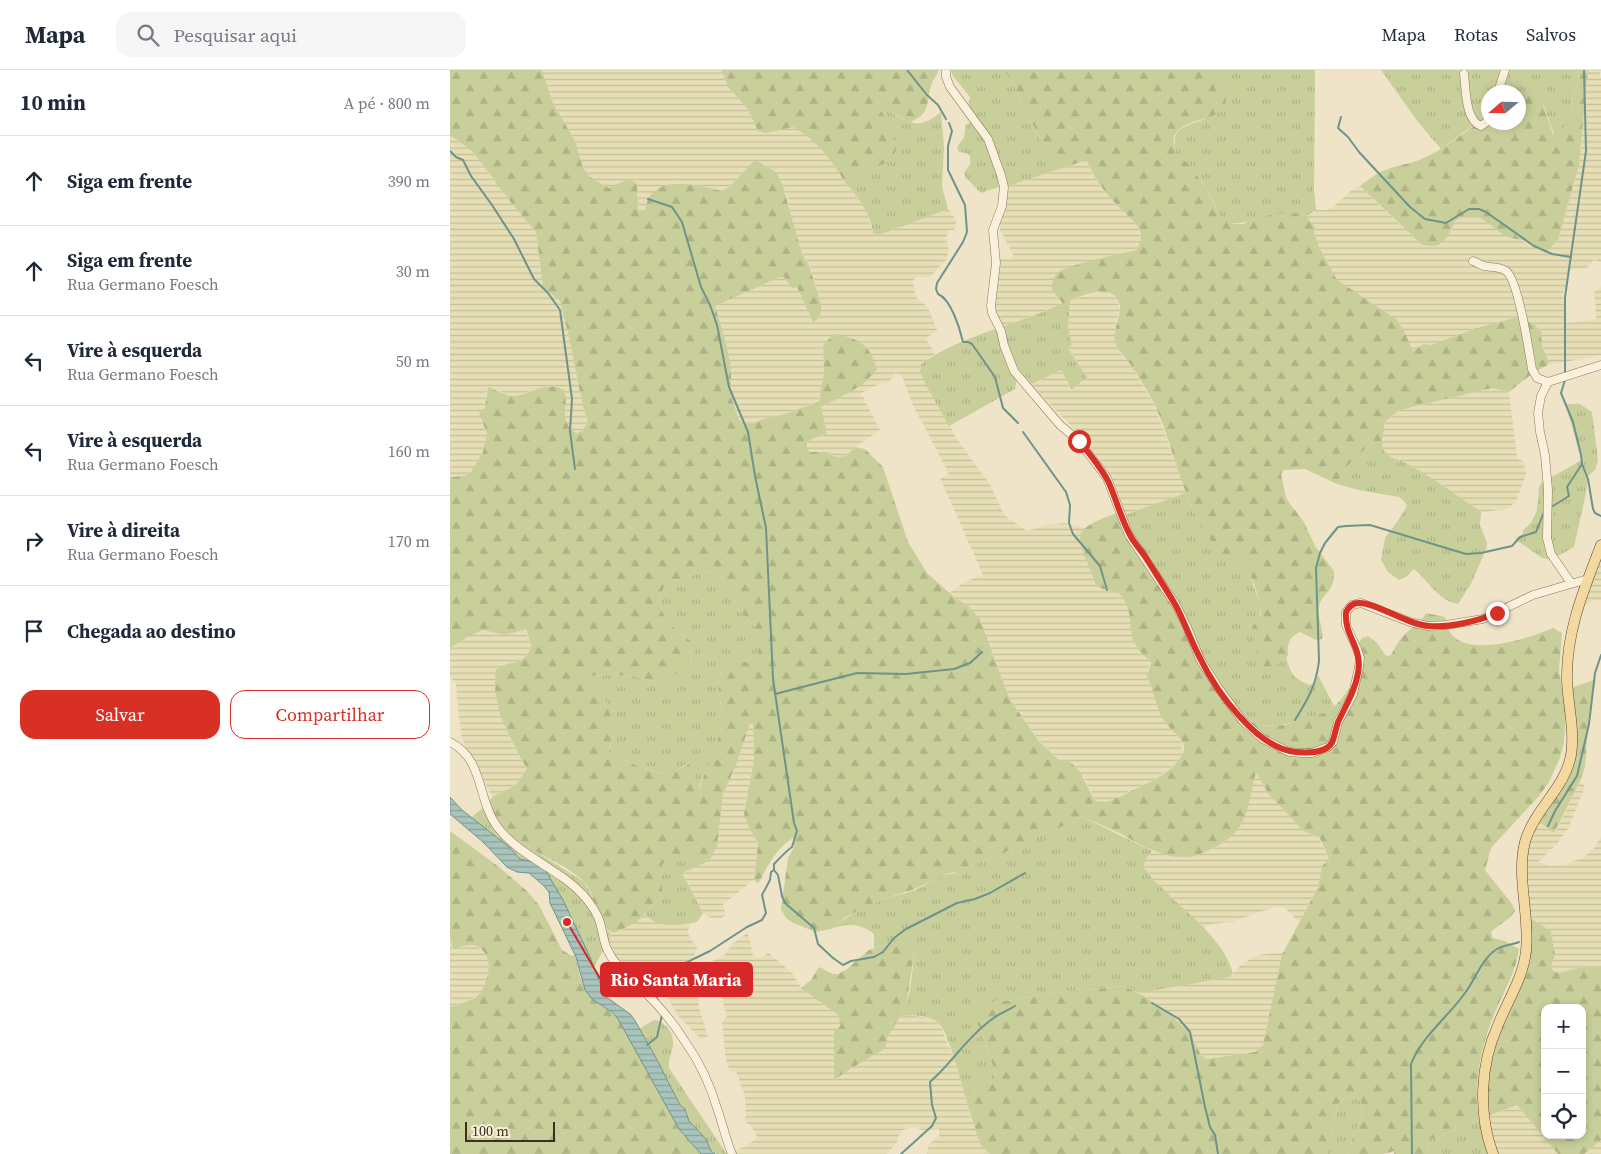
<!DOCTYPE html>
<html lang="pt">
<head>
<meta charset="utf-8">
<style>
  body { margin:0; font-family:"Source Serif 4",serif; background:#f6f6f7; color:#1f2937 }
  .controls { position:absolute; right:15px; bottom:15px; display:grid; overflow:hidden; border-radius:10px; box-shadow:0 2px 8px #0003 }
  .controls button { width:45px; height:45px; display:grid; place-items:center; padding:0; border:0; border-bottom:1px solid #e0e1e3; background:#fff; color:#1f2937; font:25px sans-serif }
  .compass { position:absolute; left:1031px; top:15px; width:45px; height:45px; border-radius:50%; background:#fff; box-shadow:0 2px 8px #0003; rotate:250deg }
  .scale { position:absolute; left:15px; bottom:12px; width:90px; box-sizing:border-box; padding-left:5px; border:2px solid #3d2e20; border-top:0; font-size:14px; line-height:18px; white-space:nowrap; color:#3d2e20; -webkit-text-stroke:4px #f7eed8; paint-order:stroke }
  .stop { position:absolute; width:15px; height:15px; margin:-11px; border:4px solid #d93025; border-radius:50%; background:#fff }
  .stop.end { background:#d93025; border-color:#fff; box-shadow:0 1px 5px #0008 }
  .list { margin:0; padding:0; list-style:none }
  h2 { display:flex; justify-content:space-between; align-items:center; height:65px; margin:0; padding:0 20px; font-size:21px }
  h2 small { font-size:16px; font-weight:400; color:#747a83 }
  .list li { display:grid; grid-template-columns:32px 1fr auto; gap:15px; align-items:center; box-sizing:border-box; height:90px; padding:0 20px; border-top:1px solid #e0e1e3 }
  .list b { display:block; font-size:19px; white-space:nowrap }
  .list p { margin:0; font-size:16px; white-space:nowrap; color:#747a83 }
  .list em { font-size:16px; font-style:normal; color:#747a83 }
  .actions { display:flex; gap:10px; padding:15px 20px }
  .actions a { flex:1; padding:11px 0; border:1px solid #d93025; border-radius:15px; text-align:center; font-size:18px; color:#d93025 }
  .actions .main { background:#d93025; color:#fff }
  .icon { flex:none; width:28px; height:28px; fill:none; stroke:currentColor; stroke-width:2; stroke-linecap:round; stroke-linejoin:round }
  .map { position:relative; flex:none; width:1151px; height:1084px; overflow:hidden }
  header { display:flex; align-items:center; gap:30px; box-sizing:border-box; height:70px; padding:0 25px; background:#fff; border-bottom:1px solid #e0e1e3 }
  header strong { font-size:24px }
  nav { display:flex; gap:28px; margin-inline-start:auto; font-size:18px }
  .search { width:350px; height:45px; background:#f6f6f7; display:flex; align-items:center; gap:12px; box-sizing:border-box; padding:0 18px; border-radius:15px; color:#747a83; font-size:19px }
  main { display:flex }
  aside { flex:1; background:#fff }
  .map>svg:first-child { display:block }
  .farmland { fill:url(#farmland-rules) }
  .grass { fill:url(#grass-tufts) }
  .forest { fill:url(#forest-firs); fill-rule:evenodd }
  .water { fill:url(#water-rules); stroke:#6f938a }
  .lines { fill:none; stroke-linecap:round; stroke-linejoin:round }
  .stream { stroke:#6f938a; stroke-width:2 }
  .minor-casing { stroke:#8d765c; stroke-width:9 }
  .major-casing { stroke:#5b4430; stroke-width:11 }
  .minor { stroke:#faf1dc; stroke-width:8 }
  .major { stroke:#f3d9a0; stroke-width:10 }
  .route { stroke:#d93025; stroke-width:6 }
  .leader { fill:none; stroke:#d62828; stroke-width:2 }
  .callout-dot { fill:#d62828; stroke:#f7eed8; stroke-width:2 }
  .callout { fill:#d62828; stroke:#d62828; stroke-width:2 }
  .callout-label { font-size:18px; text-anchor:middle; font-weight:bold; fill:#fff }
</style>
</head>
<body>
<header>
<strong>Mapa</strong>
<div class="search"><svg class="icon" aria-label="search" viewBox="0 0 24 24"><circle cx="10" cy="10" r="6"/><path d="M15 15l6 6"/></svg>Pesquisar aqui</div>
<nav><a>Mapa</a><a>Rotas</a><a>Salvos</a></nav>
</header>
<main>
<aside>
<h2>10 min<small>A pé · 800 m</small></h2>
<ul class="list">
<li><svg class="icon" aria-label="ahead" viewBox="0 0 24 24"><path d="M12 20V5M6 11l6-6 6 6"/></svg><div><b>Siga em frente</b></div><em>390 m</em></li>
<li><svg class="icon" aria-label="ahead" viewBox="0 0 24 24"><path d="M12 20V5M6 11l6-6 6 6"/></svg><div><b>Siga em frente</b><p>Rua Germano Foesch</p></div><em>30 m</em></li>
<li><svg class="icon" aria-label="left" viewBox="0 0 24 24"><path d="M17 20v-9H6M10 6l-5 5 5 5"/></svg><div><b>Vire à esquerda</b><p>Rua Germano Foesch</p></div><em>50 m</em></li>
<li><svg class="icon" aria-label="left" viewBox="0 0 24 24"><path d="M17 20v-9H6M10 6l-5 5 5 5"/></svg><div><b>Vire à esquerda</b><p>Rua Germano Foesch</p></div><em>160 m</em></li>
<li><svg class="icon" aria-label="right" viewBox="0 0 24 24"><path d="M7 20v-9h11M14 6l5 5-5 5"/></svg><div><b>Vire à direita</b><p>Rua Germano Foesch</p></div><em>170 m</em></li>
<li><svg class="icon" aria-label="arrive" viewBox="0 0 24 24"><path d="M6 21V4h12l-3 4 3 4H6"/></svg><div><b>Chegada ao destino</b></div></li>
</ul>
<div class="actions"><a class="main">Salvar</a><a>Compartilhar</a></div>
</aside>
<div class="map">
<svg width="1151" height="1084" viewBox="0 0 1151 1084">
  <defs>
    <pattern id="farmland-rules" width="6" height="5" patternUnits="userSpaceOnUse" patternTransform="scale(1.25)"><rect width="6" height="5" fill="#e6deb5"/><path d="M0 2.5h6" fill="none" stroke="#c6bf9b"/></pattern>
    <pattern id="grass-tufts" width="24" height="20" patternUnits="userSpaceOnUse" patternTransform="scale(1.25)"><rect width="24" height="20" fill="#c9cf9b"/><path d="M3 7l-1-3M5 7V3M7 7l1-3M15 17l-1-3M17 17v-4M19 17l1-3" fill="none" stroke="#aeb285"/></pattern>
    <pattern id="forest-firs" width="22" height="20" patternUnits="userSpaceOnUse" patternTransform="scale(1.25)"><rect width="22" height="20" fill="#c9cf9b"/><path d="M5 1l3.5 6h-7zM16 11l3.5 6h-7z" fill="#aeb285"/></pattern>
    <pattern id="water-rules" width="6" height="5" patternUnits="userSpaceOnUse" patternTransform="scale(1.25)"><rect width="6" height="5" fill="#a9c4bc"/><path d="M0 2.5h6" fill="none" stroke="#8ba098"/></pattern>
  </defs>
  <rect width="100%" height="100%" fill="#f0e4c8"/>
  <g class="farmland">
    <polygon points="92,0 271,0 279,18 298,39 308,61 343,57 359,66 370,78 384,94 397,115 415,138 423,163 429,165 498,139 507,151 504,160 499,160 496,169 499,180 496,190 480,207 467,207 462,211 467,229 478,237 487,260 476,269 485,284 471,294 470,302 507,369 541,416 554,445 577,461 597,455 615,453 636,458 632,461 633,478 646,515 653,519 669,522 676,531 680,541 681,558 685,575 701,592 696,604 714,650 732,672 732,686 727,693 698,714 679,721 662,732 654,733 646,731 633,706 611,692 589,670 559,628 530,549 499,523 515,512 533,505 490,408 499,404 463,335 452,306 446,303 438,313 429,314 411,323 430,360 405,377 396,386 386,387 377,382 359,382 357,379 357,373 362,369 377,364 371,337 394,325 422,307 381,268 373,275 374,302 369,332 335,344 310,350 303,354 295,353 289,350 281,326 281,297 276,272 265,236 328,208 334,207 342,218 347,217 363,251 369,247 371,234 360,196 352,184 340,145 338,128 326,102 307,92 293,102 279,117 272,121 238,114 224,113 199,129 195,141 188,140 187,114 180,108 159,118 140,107 133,98 125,71 102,31"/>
    <polygon points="1138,0 1151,0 1149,7 1151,8 1151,192 1144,190 1137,198 1121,199 1113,223 1115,253 1144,250 1146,247 1146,240 1144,222 1151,217 1151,285 1098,295 1099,291 1092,275 1092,267 1085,255 1068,248 1027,258 981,275 973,274 963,281 931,239 887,211 869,177 864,162 865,157 856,146 866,140 876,140 883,137 904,118 910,116 954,159 1001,162 1005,151 1019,145 1025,146 1038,152 1057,166 1073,171 1096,181 1108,170 1129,95"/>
    <polygon points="0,65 23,82 63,135 86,162 93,217 110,231 119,267 133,337 138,352 132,361 126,363 118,357 113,340 115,331 100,316 63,326 38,317 36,324 37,330 31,350 37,364 33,382 21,402 14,406 0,406"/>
    <polygon points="637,89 642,103 653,120 686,154 690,162 691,170 688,180 632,194 608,203 609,230 613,234 549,258 541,224 547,190 564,187 549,157 546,148 555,117"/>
    <polygon points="655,221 662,224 668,229 670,240 665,258 669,281 680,294 704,334 735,420 735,423 675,445 659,405 648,387 631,366 594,328 582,314 611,300 637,307 618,277 622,275 618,257 620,230"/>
    <polygon points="1042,318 1059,322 1067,388 1074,392 1076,405 1067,429 1059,439 1031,442 1000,420 955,392 941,388 935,382 932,377 932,371 935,352 948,341"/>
    <polygon points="1151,491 1151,530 1146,530 1132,536"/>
    <polygon points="75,559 82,578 72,590 54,595 50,641 60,669 77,699 66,715 42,727 12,669 9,648 6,613 0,607 0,578 19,566 33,560 55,565"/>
    <polygon points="299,652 303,654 304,689 295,738 299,758 308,773 304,810 273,834 276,845 271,848 261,848 253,843 232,803 237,801 270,745 273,724"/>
    <polygon points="806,702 817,722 853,761 869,768 879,790 872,796 868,817 849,852 835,838 827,836 782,852 762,854 752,858 713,820 693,797 694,791 702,781 708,783 745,786 770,775 789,758 793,751"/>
    <polygon points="1130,711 1135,717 1118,759 1107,774 1088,792 1101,796 1112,795 1124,791 1134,787 1144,778 1151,767 1151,896 1147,897 1136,896 1107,903 1103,901 1101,897 1105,885 1101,861 1080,848 1077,789 1078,769 1084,748 1105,763"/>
    <polygon points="194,845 205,852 223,856 241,854 237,862 247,878 244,886 235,892 240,897 245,897 273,887 283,873 298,863 303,885 306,887 312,887 319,883 343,904 351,918 387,944 391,954 388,959 385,1010 437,968 451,946 466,946 479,948 489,953 504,989 522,1050 531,1075 540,1084 477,1084 478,1077 483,1070 489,1066 489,1059 472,1060 463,1057 452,1060 449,1065 447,1072 437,1084 288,1084 286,1081 302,1072 307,1067 301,1056 294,1051 296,1045 295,1026 286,1001 280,1002 276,990 272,953 277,946 269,919 248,926 249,937 258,968 251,969 229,947 219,930 203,911 168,889 159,879 160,862 165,863 187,852"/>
    <polygon points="0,866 3,879 20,875 26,876 35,883 38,891 39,906 32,921 26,926 18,931 0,937"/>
    <polygon points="834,882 813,975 805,982 757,989 751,985 741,965 720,944 689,923 781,906 792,894 808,885"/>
    <polygon points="1067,1035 1084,1054 1108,1084 1047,1084 1038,1046"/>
    <polygon points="1151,1070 1151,1084 1134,1084 1145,1074"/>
  </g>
  <g class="grass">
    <path d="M501,0H554L564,15L573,36L598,83L609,99L558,116L549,117L531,123L516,108L514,103L520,94V86L516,83L509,82L507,77L514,67L516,55L520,52C523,42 517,39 520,27L503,6Z"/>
    <path d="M767,0H865L864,120L866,140L856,146L850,143L800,150C791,154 778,156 771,148C768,145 766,137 764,133C754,113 745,98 726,84C720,57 734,57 755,49L771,6Z"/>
    <path d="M931,0H1128C1131,14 1122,22 1122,34C1123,39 1126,45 1122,50C1120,53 1107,63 1104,64L1093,33L1082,23L1069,31L1068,22H1038V47L1025,54L991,79L968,52Z"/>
    <path d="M432,37C438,39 441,43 446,45C466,57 473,56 491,42L494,77L492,116L498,139L429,165L423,163C420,144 410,129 397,115V107C415,101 434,98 446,83L440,60L431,40Z"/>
    <path d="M620,230L618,257L622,275L618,278L637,307L622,319L611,300L582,314L567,297L564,299L566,313L565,319L499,356L474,311L470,302L471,294C515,263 572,254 620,230Z"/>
    <polygon points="1115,334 1130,334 1142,342 1148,390 1145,400 1138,406 1136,423 1124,477 1101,490 1092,488 1065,469 1072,465 1073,460 1081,453 1087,440 1089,417 1091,413 1132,390"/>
    <path d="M932,371C932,375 932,379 935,382C940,389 949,389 956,393C982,407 1007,425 1031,442L1030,455L1037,473L1036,479L1021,514L1008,534C989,531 978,511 964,499L956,507L949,510L938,502L931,490L935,468L947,452L957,436L954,431L949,427L908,420L887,414C892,399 917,372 932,371Z"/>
    <path d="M735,423L751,457L789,486L798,500L810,534L811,601L826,595L836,587C841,604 843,608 859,615L864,613L868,605L884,636L877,642L847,652L825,656L812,655L801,651L791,642L756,591L738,555L675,445Z"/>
    <path d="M254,501L265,503L270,507L284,528L289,540L303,555L309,569L308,585L296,592L285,590L272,601L268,613L273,655L265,679L248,719L237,694L218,705L188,696L158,682L164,662L138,606L161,605L184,606L211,614L241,590L247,574C233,567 208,547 210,530C211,525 213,519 215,514Z"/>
    <polygon points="36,735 70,771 134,812 145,831 149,850 156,860 160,862 159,879 155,877 143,899 140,887 113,830 97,803 83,792 70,789 59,777 21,748"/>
    <path d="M631,746L702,781L697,787L693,797C700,805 706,813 714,820C738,845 773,868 783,903L780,907L689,923L673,916L587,925L567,930L547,931L531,936L524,951L531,959L545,1002L544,1010L527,1015L524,1027L515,1026C511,1012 498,962 489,953C480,945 462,945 451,946C462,926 462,901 465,878L438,874L424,878V864C410,853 398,853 381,859C396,847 413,837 431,830C442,826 454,824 465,820C481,814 493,799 511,805L520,795L550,785L592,764L624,752Z"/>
    <path d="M240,783L259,791L232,803L253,843L247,852C234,855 220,857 207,853C202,851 199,847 194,845L212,825V795L223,784Z"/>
    <path d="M204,950C215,951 224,963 223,974C223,983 218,987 219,998L276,1083L286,1081L288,1084H265L261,1081L256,1069L239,1051L237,1042L230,1035L204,984L189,959Z"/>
    <polygon points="904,1026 911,1032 912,1048 903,1066 898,1084 877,1084 888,1034 894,1028"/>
    <polygon points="1029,1050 1038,1084 976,1084 980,1070"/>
  </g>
  <g class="forest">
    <path d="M0,0H92L102,31L125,71L133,98L140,107L159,118L180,108L187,114L188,140L195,141C196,137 197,132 198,129C212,104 251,116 272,121L279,117L303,92L307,91L326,102L333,116L352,184L359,195L371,234V242L369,248L363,252L347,217L342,218L334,207L328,208L265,236L276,272L281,297V326L289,350L295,353L303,354L310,350L335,344L369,332L374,302L373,275L384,264C409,269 419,273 427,299C415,317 390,327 371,337L377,364L362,369L357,373V379L360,382H377L386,387L396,386L405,377L415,379L433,397L458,472L477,503L504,527L519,537L530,549L559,628L589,671L611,692L617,690C633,700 636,717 646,731C663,735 673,723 688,718C702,712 743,690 732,671C727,664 719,658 714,651C706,637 703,619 696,604L699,600L701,592C696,587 688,581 685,574C676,554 686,542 668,522L653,519L646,516C643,503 630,480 630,467C631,454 662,445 673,441L724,526L756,591L791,642L801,651L815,656L835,655L877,642L888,633L906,610L907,575L912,568L918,566L927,573L936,586L941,585C945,577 949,570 955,564C965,555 969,555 976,543L995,547C997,555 999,563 1005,568C1027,585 1080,568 1103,558L1112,563L1109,600L1115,637V655L1114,673L1109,690L1099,712L1089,726L1041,778L1035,800L1062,834L1065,841C1058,852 1050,853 1041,862L1043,868L1055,871L1069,879C1066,902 1055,919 1046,940C1031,974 1023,1013 1029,1050L980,1070L976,1084H944V1081L934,1084H898L903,1066L912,1048L911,1032L904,1026L894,1028L888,1034L877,1084H540L531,1075L527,1065L515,1026L524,1027L527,1015L544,1010L545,1002L531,959L524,951L522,945L531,936L547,931L567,930L587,925L673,916L692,925L720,944L741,965L751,985L757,989L805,982L813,975L832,885L868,817L872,796L879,789L870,768L853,761L817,722L806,702C802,718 800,735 793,751C788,762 774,774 763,778C757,781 751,784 745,786C715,791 693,776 669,763C657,757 643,752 631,746L624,752L592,764L550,785L520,795L511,805L503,802L496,804L465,819L430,830L396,847L381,859L366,862L343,853L336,848L331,839L338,788L344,777L343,768C331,775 323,787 316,799C313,804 312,809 308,813L304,810L308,773L299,758L294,744L304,689L303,654L300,653L286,695L273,724L267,776L259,791C237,782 230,778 212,795V825L187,852L164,863C144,856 149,830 135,813C121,797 88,785 70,771C58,760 47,747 36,735L42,727L66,715L77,699C61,670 40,635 46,600L54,595L72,590L82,578L76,559L55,565L33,560L19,566L0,578V407L14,406L21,402L33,382L37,364L29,343L35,338L38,317C45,319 57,327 64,326C81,324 97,310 114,320C120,337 106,348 126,363L132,361L138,352L133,337L119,267L110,231L93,217L86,162L63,135L23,82L0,65ZM254,501L265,503L270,507L284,528L289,540L303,555L309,569L308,585L296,592L285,590L272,601L268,613L273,655L249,719L239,694L217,705L188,696L158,682L164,662L160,645L154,624L138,606L161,605L184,606L211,614C225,606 245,591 247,574C233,567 208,547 210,530C211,525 213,519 215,514Z"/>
    <path d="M271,0H489C487,5 483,10 481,15C476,33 481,44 460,52C450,48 440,40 432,38L431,40C435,47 438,55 441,62C451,83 446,89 425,98C417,102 409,107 400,109L398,107L397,115C382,91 368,71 343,57L316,63L308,61L298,39L279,18Z"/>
    <path d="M554,0H767C772,6 773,11 775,18C785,56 736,43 725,65C722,72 725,78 726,84L740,95L756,118L771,148L783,154H793L800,150L824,144L850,143L856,146L865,157L864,162L869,177L887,210L946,249L953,259L963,281L973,274L981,275L1027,258L1068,247L1085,255L1091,262L1092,275L1099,292L1098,295L1083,303L1059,322L1042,318L963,337L948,341L935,352L932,371C917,372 892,399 887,414L855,399L834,400L831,404L836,427L840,434L854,452L865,476L884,501C884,506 884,512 881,517C878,524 870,528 869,537C867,548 874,558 872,569L866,570L850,562C839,566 837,575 838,586L826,595L810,602L802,557L811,546C810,524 801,504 789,486L771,484L751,457L735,423V420C724,392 717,361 704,333C697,320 688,306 680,294C675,286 668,281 665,272C661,257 679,236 664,225C652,216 624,228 613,234L602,219C602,213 603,206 609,202C626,192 667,185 687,180C690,174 692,168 690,161C686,151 674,143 667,135C654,122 643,107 637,90L609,99L598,83L573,36L564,15Z"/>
    <path d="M1128,0H1138L1129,95L1108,170L1096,182C1089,178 1082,174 1075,171C1069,169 1062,169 1056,166C1038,156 1028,137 1005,151C1002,160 996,171 988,175C983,177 975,175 971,174L910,116C917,111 925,104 933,101C945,95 957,95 969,90C995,80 1015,60 1038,47V52H1068L1069,31L1082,23L1090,25L1103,64C1107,63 1120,53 1122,50C1126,45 1123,39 1122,34C1122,22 1131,14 1128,0Z"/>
    <polygon points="1146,609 1139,643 1135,697 1130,711 1104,763 1084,748 1117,693 1121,618"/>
    <path d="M0,761L49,797L77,821L89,835L112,880L122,886L125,885C129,900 131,919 143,929C151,937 161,940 168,949L229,1059L251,1084H0V937C9,934 18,932 26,927C39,916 46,884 26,876C20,873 10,877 3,879L0,866Z"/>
    <path d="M1080,848L1101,861L1105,885L1101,897L1103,901L1108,903L1136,896L1147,897L1151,896V1070L1134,1084H1108L1067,1035L1038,1046L1036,1031L1040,987L1063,924ZM1095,938H1132V1065H1095Z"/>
    <polygon points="438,874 456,874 465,878 456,937 437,968 436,978 400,999 384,1010 384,961 388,959 391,954 387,944 351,918 361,910 369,897 383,904 388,904 397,899 419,880"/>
  </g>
  <polygon class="water" points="0,727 12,740 59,777 70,789 83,792 94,798 113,830 140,887 155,926 180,944 184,949 204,984 230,1035 235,1039 239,1051 256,1069 261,1081 265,1084 251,1084 229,1059 168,949 163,943 142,929 135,920 126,887 100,833 99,822 94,816 79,803 67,802 57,797 33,772 0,744"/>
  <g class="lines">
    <g class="stream">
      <polyline points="457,0 477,25 488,35 496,49"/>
      <polyline points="891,47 888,58 898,67 909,82 960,137 975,149 996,153 1019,139 1029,139 1036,142 1084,176 1102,184 1121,187"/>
      <path d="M499,53L502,61L498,76V100L515,135L517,162L513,172L487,213L486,219L488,224C501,229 510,259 513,272H518L522,274L545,307L553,338L568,353"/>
      <polyline points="0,81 6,87 13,90 21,106 42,135 64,169 84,209 98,223 110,240 122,329 120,361 125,399"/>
      <path d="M198,129L222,137L232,152L251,217L260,235L267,255L279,317L298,362L305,406L316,458L323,609L344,753L347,761L342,777C336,781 330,788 324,794V800L321,802L320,810L312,825L316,843L312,850L297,857L260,881L227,897L213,900L201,909L202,920L208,930"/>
      <polyline points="1115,303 1115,227 1136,81 1134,0"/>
      <polyline points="1115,310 1111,323 1123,352 1131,385 1132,394 1138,409 1143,439 1145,443 1151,446"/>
      <polyline points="573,362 616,422 620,435 619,453 623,464 650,496 657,520"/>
      <polyline points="1103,436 1119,426 1117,417 1132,394"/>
      <polyline points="325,624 407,603 456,604 504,599 520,593 532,582"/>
      <path d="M845,650C858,629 866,616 869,591L866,498L870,483L875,473L888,457L896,456L920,455L1016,484L1031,483L1062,476L1070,467L1086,462L1094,442"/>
      <polyline points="1098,756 1105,741 1127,706 1139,654 1145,603 1151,585"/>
      <polyline points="324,800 328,805 332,826 335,833 364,858 368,874 383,888 393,895 401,891 424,887 433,882 444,868 456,859 507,833 525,829 540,823 575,803"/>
      <polyline points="702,933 729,949 740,962 755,1037 760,1057 765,1065 768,1084"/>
      <polyline points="197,975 207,967 212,945"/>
      <path d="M451,1084L482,1056L486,1048L482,1035L480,1012C502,993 517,967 541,950C548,944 557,941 565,936"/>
      <path d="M962,1084L961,994C972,966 998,947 1015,923C1025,910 1032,888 1047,879C1053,875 1062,875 1069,872"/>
    </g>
    <defs>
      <g id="minor">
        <polyline points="496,0 496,7 500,17 538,69 551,105 554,117 552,136 543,160 546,193 541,236 542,243 551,261 554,275 564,301 610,355 629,371 657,408 679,465 726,535 737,557 750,589 767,616 792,650 813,669 839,682 853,683 862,683 878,677 883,672 888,652 903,624 909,597 910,588 907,579 896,555 896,542 902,535 911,533 960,552 978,556 996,555 1033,549 1083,525 1138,509"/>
        <path d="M1014,4C1016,19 1015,50 1031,56L1038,51"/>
        <polyline points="1048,22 1055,0"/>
        <path d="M1023,191C1026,192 1030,195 1034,196C1041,198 1049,196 1056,201C1068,209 1079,281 1082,299L1087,308L1098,312L1151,295"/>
        <polyline points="1098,312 1091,326 1088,343 1090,362 1095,385 1098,420 1097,468 1101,484 1121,513"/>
        <path d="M0,672C34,689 27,728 46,755C68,786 109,798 134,826C139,832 144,838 147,845C153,856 152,870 158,881C166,898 183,909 196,923C211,938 225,955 236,973C251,994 261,1017 268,1041C273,1055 276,1070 282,1084"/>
      </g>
      <path id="major" d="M1043,1084C1028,1043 1030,995 1048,955C1058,930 1073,908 1076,881C1080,846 1066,806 1075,772C1084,739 1115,719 1121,685C1125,661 1118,635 1117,610C1116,561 1134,519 1151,475"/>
    </defs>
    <use href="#minor" class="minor-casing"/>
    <use href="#major" class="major-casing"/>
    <use href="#minor" class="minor"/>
    <use href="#major" class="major"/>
  </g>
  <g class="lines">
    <path class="route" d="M629,371C639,383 650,396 658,411C666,428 670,446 679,463C683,472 691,480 696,488C706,504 717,520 726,536C735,553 741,571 750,588C766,621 807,679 846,682C858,683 879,683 883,670C885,664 886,658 888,652C896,635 905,621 908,603C913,577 894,567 896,542C899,537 902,533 908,533C926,532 957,555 979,556C999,558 1028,551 1047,543"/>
  </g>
  <path class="leader" d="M117 852L151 910"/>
  <circle class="callout-dot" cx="117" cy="852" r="5"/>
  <rect class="callout" x="151" y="893" width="151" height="33" rx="5"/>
  <g class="callout-label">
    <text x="226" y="916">Rio Santa Maria</text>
  </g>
</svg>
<div class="controls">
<button>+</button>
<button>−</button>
<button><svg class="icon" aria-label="locate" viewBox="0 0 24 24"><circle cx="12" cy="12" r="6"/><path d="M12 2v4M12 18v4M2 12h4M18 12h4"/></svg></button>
</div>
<svg class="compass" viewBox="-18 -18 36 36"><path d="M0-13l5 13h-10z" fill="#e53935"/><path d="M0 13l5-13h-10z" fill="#747a83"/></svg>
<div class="scale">100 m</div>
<div class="stop" style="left:629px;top:371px"></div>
<div class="stop end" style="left:1047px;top:543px"></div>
</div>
</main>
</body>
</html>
